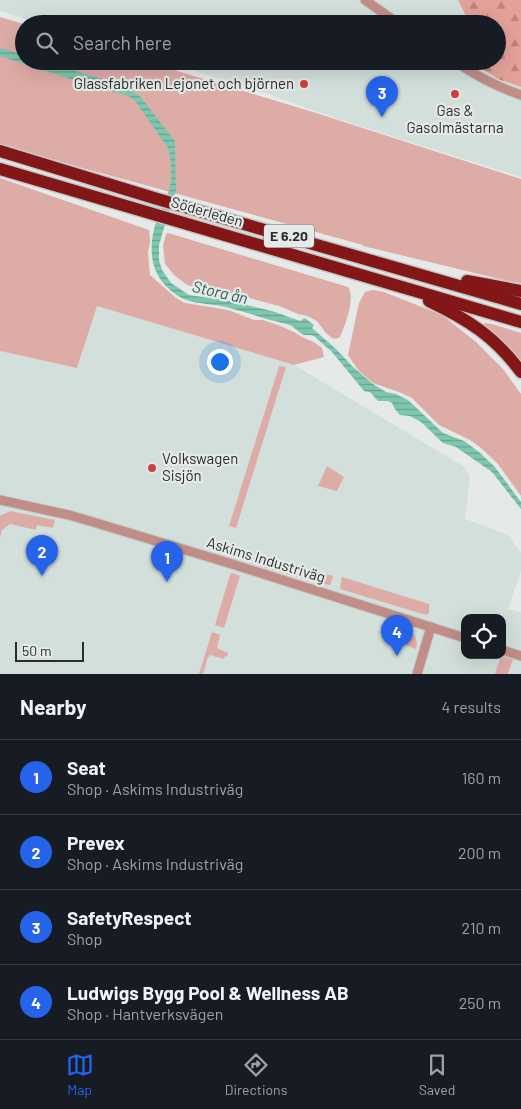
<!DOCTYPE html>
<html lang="en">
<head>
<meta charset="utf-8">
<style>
  body { margin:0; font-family:Barlow,sans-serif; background:#20242c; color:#f1f3f6 }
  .controls { position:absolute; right:15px; bottom:15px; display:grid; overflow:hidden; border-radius:10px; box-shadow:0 5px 20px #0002 }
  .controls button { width:45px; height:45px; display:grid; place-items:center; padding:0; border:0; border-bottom:1px solid #363941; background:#171b24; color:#f1f3f6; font:25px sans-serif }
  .scale { position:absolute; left:15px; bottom:12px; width:69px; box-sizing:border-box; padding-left:5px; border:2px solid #2b2d2c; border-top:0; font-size:14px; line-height:18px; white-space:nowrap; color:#2b2d2c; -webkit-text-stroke:4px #e5e9e8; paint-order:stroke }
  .you { position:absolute; left:219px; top:361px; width:18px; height:18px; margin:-12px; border:4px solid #fff; border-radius:50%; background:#1a73e8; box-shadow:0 0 0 8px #1a73e833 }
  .badge { display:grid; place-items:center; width:32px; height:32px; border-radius:50%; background:#2563eb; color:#fff; font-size:16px; font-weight:700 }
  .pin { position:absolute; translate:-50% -41px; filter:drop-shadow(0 1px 2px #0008) }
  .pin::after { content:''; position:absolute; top:26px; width:18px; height:15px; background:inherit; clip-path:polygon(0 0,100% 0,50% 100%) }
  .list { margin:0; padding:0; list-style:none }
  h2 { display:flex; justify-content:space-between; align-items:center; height:65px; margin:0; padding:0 20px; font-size:21px }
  h2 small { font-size:16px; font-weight:400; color:#9ea1a6 }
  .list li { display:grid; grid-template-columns:32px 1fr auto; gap:15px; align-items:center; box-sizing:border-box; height:75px; padding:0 20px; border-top:1px solid #363941 }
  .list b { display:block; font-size:19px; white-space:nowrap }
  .list p { margin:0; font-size:16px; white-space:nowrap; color:#9ea1a6 }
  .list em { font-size:16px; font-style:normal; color:#9ea1a6 }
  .icon { flex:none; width:28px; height:28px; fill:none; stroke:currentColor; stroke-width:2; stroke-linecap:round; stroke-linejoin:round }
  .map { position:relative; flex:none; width:521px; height:674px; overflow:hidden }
  .search { position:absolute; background:#171b24; box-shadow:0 5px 20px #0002; left:15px; right:15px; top:15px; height:55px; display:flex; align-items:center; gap:12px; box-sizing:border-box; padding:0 18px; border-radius:28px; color:#9ea1a6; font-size:19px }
  .sheet { height:365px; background:#171b24 }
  nav { display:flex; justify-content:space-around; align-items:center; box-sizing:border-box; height:70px; border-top:1px solid #363941; background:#171b24; font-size:14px; color:#9ea1a6 }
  nav a { display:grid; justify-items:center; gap:2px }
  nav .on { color:#2563eb }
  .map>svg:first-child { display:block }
  .built { fill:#d2dfda; fill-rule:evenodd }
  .grass { fill:#deaca7 }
  .forest { fill:url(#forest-firs) }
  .water { fill:url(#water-rules) }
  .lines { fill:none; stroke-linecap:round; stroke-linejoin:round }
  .minor-casing { stroke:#c4c7c6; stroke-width:11 }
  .highway-casing { stroke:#c4c7c6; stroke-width:15 }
  .minor { stroke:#c08d87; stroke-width:9 }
  .highway { stroke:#831718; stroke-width:12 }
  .poi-dot { fill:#ce403b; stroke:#e5e9e8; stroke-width:2 }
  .labels { text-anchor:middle; stroke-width:4.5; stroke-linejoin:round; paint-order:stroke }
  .shield { fill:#e5e9e8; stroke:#636564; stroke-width:1 }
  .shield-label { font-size:14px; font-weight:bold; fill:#2b2d2c }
  .poi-label { font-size:15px; fill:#2b2d2c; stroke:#e5e9e8; text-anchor:end }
  .street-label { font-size:15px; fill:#2b2d2c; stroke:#e5e9e8 }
  .water-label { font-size:16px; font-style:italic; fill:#255f4e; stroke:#e5e9e8 }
</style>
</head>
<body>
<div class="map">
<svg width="521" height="674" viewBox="0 0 521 674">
  <defs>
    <pattern id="forest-firs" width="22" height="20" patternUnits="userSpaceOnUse" patternTransform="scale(1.25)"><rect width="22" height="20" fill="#e4a199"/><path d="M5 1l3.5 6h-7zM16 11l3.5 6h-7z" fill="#b9847d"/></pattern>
    <pattern id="water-rules" width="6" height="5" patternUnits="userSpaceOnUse" patternTransform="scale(1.25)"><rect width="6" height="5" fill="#7dc7ae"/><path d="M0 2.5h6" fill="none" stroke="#67a28e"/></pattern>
  </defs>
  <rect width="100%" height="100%" fill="#e5e9e8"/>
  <g class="built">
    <polygon points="0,0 458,0 470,24 42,24 0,11"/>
    <polygon points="163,61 472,61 473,63 498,79 521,87 521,177 335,118 271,95"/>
    <path d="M97,306L294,365L463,466L470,476L465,519L508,535L521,553V570L508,609L521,612V674H0V351L77,368ZM465,618H502V655H465Z"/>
  </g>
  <g class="grass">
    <polygon points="0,17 24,24 24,61 144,61 316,113 521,179 521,283 508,281 363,246 363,245 79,167 0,144"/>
    <polygon points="0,178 149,230 150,242 148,253 150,275 176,298 185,303 228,310 254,320 263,320 278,325 294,332 304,338 314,342 322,348 324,357 294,365 97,306 77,368 0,351"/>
    <path d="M168,233L348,287C356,297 345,326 340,337L336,339L332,338L326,333L317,321L307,316L298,314L279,306L260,301L232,293L206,290L187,285L174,275L165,264L163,246L166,234Z"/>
    <polygon points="373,290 384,292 442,315 476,342 503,369 521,394 521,496 498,464 480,447 470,440 439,425 412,398 399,392 373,383 358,370 348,355 359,303 365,292"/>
    <polygon points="486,323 492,324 521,333 521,363 484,327 484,324"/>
    <polygon points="279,366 286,367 236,528 229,526"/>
    <polygon points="327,466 344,477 337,491 318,486"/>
    <polygon points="10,511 55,520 53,528 37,525 36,530 10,524 2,530 0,538 0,516"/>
    <polygon points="263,555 333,576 330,585 324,584 260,566 259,563"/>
    <polygon points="232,573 240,576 224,628 215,625 230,575"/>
    <polygon points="342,577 429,604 429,613 426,615 340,589"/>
    <path d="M406,626C413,632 419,639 416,649L399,643L402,631Z"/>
    <polygon points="212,632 220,635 217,648 228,653 227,657 225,656 224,659 210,655 208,657 203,674 199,674"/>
    <polygon points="503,657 513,659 508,674 495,674 500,659"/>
  </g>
  <polygon class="forest" points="458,0 521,0 521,87 498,79 473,63 472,61 497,61 497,24 470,24"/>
  <path class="water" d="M0,48L24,55V61H45L124,86L140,96L175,141L176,191L164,228L159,245V260L162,270L171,283L189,295L230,301L272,311L300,321L305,318L314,325L312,328L336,349L353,367L373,384L386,392L396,394L408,400L443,433L464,441L479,452L494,466L521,502V509L492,472L456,447L443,443L421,422L410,416L400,415L395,409L392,403L388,401H378L370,392L364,391L332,352L314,336L310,335H304C300,333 296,329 292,326C285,323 277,322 270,320C255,315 241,311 226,307C200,301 187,307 166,286C150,270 149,247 155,225C159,213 165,202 169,190C173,177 171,160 168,148L135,101L128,96L86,84L0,56Z"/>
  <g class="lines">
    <defs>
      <g id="minor">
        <polyline points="365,0 399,24"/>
        <path d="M454,61C475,75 497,87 521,95"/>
        <polyline points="0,500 69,515 93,522 232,564 465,638"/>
        <polyline points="502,650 521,656"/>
        <polyline points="417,674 431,627"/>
      </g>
      <g id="highway">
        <polyline points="0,151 154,198 521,304"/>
        <polyline points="0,169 521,322"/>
        <polyline points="467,281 521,291"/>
        <path d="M429,301C469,320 495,337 521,372"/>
      </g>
    </defs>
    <use href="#minor" class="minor-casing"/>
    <use href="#highway" class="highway-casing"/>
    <use href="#minor" class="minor"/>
    <use href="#highway" class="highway"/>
  </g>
  <g class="poi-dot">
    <circle cx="304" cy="84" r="5"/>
    <circle cx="455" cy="94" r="5"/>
    <circle cx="152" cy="468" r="5"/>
  </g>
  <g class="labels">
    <rect class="shield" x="264" y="224.5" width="50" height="23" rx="4"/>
    <g class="shield-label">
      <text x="289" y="241">E 6.20</text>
    </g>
    <g class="poi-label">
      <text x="294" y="89">Glassfabriken Lejonet och björnen</text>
      <text x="455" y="116" text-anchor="middle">Gas &amp;<tspan x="455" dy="17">Gasolmästarna</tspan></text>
      <text x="162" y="464" text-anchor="start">Volkswagen<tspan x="162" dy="17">Sisjön</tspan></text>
    </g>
    <g class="street-label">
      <text transform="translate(207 212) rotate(16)" y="5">Söderleden</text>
      <text transform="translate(266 560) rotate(17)" y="5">Askims Industriväg</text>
    </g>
    <g class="water-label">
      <text transform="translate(220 292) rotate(13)" y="6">Stora ån</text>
    </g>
  </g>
</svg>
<div class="controls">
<button><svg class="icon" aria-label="locate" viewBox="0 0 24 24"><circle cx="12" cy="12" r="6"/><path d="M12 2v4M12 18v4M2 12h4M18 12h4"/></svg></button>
</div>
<div class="scale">50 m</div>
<div class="you"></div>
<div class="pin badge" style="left:167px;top:582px">1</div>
<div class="pin badge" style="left:42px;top:576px">2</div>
<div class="pin badge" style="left:382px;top:117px">3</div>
<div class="pin badge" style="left:397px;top:656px">4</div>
<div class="search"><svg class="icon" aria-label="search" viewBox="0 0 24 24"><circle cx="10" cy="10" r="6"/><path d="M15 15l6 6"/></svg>Search here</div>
</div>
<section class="sheet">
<h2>Nearby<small>4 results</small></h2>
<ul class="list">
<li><span class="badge">1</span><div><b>Seat</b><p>Shop · Askims Industriväg</p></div><em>160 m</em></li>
<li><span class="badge">2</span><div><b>Prevex</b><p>Shop · Askims Industriväg</p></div><em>200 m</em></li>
<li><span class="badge">3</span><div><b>SafetyRespect</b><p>Shop</p></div><em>210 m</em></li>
<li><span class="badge">4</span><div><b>Ludwigs Bygg Pool &amp; Wellness AB</b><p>Shop · Hantverksvägen</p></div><em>250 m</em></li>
</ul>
</section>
<nav>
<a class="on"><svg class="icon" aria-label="map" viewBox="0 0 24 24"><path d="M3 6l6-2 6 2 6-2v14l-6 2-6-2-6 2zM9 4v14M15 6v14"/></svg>Map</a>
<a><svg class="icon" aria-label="directions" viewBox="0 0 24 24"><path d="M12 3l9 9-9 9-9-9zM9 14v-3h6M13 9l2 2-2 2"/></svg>Directions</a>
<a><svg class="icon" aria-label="saved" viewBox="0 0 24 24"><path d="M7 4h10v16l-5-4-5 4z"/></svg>Saved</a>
</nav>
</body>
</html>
